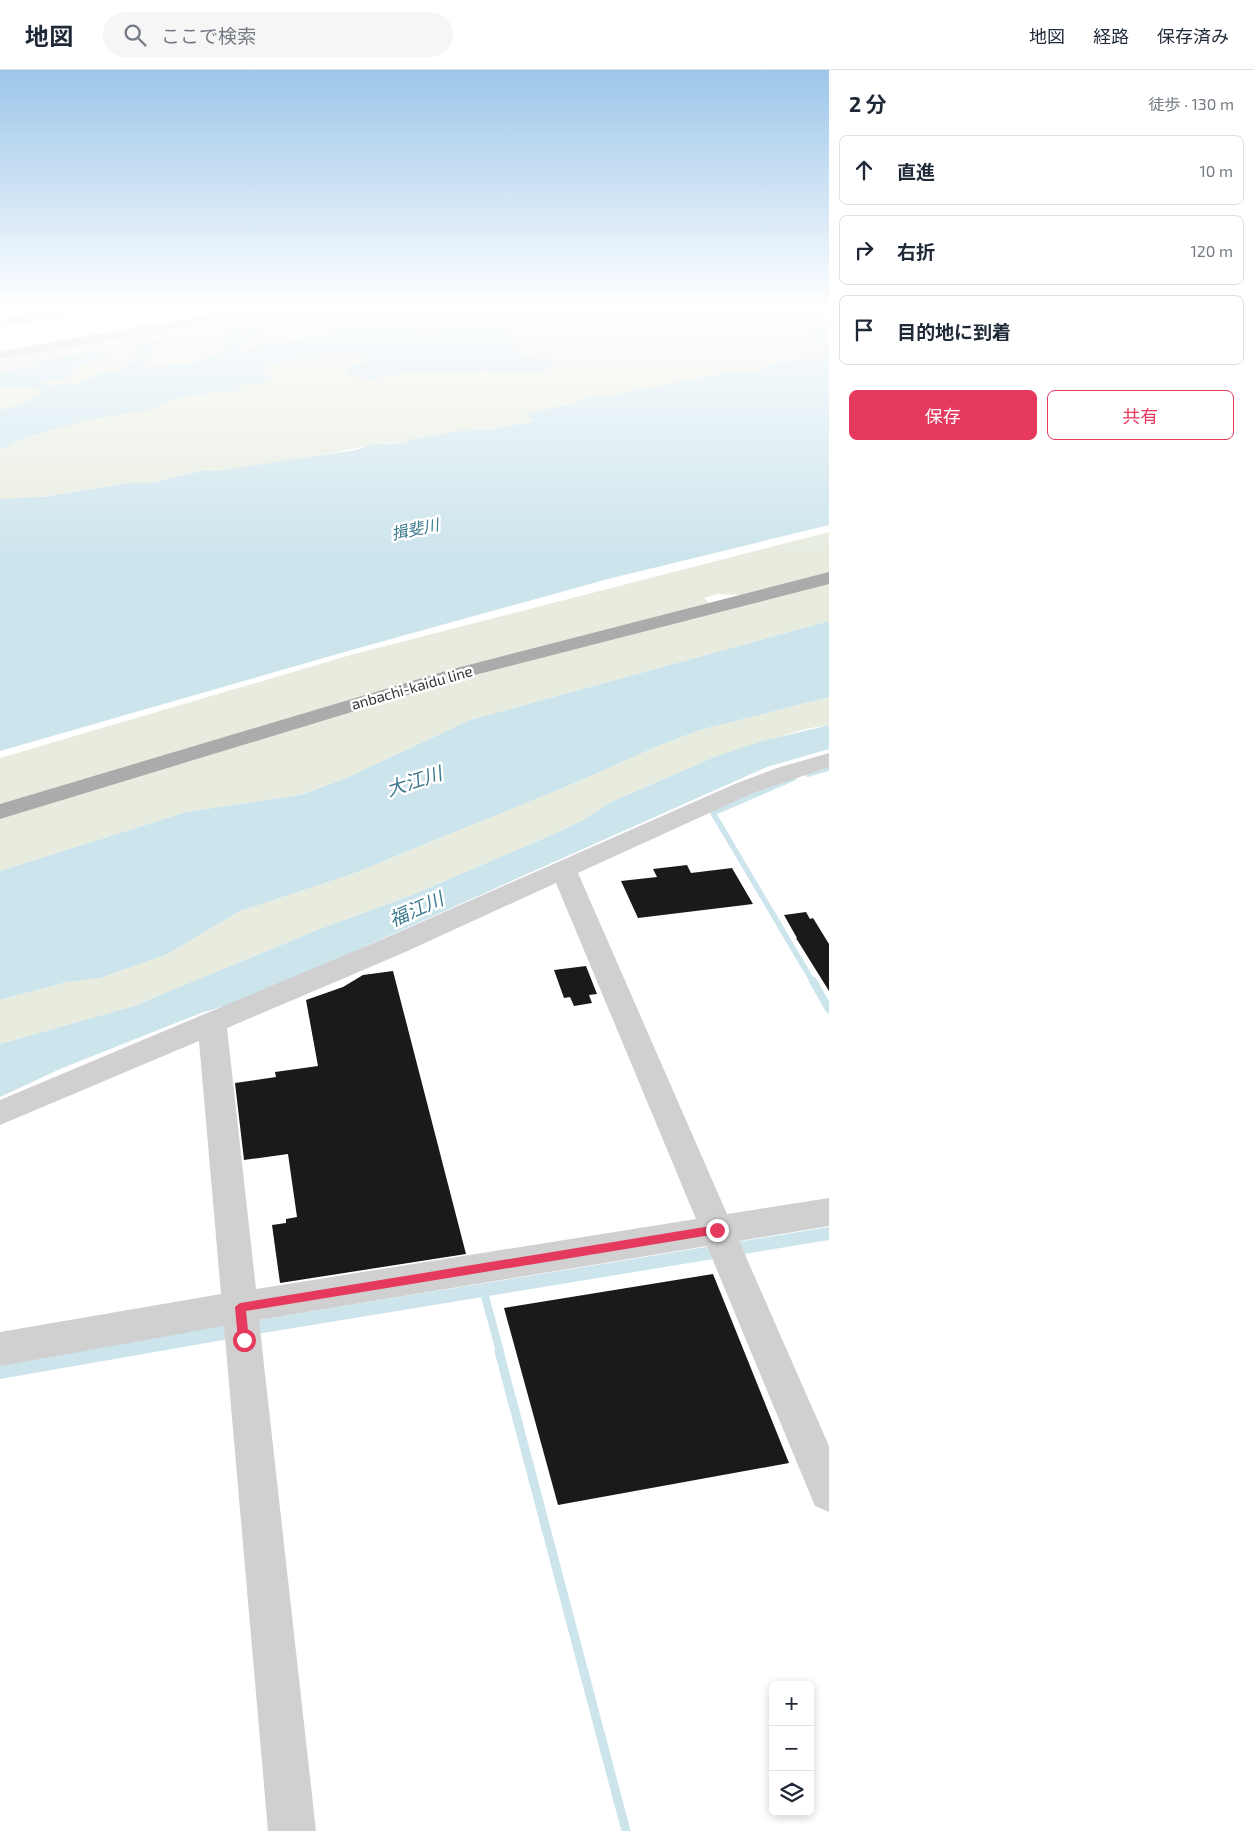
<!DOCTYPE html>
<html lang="ja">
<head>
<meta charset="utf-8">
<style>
  body { margin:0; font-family:"Exo 2","Noto Sans JP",sans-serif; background:#f6f6f7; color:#1f2937 }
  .controls { position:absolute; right:15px; bottom:15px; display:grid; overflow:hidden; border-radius:8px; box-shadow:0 2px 8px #0003 }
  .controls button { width:45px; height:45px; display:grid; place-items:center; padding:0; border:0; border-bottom:1px solid #e0e1e3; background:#fff; color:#1f2937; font:25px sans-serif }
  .stop { position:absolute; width:15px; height:15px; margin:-11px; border:4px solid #e53a5e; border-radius:50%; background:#fff }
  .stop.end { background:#e53a5e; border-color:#fff; box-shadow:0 1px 5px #0008 }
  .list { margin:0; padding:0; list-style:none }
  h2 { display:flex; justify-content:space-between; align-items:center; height:65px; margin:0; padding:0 20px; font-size:21px }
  h2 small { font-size:16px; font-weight:400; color:#747a83 }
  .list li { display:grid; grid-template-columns:32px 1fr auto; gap:15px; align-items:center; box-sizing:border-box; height:70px; margin:0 10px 10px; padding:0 10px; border:1px solid #e0e1e3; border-radius:8px }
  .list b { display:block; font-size:19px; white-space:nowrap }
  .list em { font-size:16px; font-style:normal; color:#747a83 }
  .actions { display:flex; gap:10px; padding:15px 20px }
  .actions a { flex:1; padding:11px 0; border:1px solid #e53a5e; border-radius:8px; text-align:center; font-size:18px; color:#e53a5e }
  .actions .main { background:#e53a5e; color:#fff }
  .icon { flex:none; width:28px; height:28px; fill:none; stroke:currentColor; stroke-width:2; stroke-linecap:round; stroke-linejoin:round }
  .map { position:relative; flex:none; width:829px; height:1761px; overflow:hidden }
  header { display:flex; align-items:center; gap:30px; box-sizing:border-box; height:70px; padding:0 25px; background:#fff; border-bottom:1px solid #e0e1e3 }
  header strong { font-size:24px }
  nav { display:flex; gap:28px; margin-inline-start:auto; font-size:18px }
  .search { width:350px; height:45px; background:#f6f6f7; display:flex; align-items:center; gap:12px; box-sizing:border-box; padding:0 18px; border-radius:28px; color:#747a83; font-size:19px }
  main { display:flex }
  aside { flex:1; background:#fff }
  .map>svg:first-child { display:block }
  .green { fill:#e7ecdf }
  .water { fill:#cce4ec; fill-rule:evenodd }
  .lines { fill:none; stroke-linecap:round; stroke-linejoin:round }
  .stream-far2 { stroke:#cce4ec; stroke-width:5.5 }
  .stream-far1 { stroke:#cce4ec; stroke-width:8 }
  .stream { stroke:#cce4ec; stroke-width:9 }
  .building { fill:#1a1a1a }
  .minor { fill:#d0d0d0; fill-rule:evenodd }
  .major { fill:#ababab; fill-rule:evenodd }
  .route { fill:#e53a5e }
  .labels { text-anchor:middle; stroke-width:5; stroke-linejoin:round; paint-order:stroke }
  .far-street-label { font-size:15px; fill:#333; stroke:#fff }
  .far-water-label { font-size:16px; font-style:italic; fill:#3d7a8f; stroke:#fff }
  .water-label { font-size:19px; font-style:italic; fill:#3d7a8f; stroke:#fff }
</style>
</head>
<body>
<header>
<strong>地図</strong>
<div class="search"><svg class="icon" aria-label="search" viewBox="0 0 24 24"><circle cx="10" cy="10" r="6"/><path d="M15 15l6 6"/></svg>ここで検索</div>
<nav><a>地図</a><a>経路</a><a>保存済み</a></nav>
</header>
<main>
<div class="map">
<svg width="829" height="1761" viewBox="0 0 829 1761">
  <rect width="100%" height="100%" fill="#fff"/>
  <g class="green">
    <polygon points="277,239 470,239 245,283 237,281 0,347 0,287"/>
    <polygon points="495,239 829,239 829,293 734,305 533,349 529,353 504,356 495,359 458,361 412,369 404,373 389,372 290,391 215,401 204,400 150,413 128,413 48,426 0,432 0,373 251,297 423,262 416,262 414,259 477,246"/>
    <polygon points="829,462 829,503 740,525 717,524 704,528 709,533 454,600 0,736 0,688 354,584"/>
    <polygon points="829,512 829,551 470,650 344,709 299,725 186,742 0,801 0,748 461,608"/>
    <polygon points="829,627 829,655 805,659 714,687 609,733 585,749 556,763 412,825 317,860 134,936 0,974 0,930 67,912 100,908 168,884 240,841 352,804 577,712 658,676 700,660"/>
  </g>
  <g class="water">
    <path d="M336,239H360L284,255L261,257L260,259L271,261L237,274L243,280L313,266L336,258L315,255L321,252L376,240L381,241L385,244L376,248L392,251L427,244L440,246L458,239H495L477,246L414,259L416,262L455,257L472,253L486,255L562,245L565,246L560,248L568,252L556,253L536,251L512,253H524V256L511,260L504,265L522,284L535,288L552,290V298L540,302L525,304L483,300L451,304L416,302L371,309L355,307L347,303L352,296L369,291V290L359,288V285C336,279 287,291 263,297L261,298L271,307L270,310L255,315L245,314L236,321L199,324L174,329L148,340L86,350L28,367L0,379V341L3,338C17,339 30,329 41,322L32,317H0V304L3,302L0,300L8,301L43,295L47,293L24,294L227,258L238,257V260L243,261L251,254L257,255L264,252ZM221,263L229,265L220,272L228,278L224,282L188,294L142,297L155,278L160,275L178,270ZM132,278H139L140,283L123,300L101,303L79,313L47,316L40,313C52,309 69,312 78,301H67L68,299L109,283Z"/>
    <path d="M736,239C758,239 810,239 824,258L823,270L829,279V284C823,281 813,274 812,266C810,254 812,254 800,248Z"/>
    <polygon points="829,284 829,455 608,509 355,579 0,681 0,429 42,427 128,413 150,413 204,400 215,401 356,380 373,374 404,373 412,369 458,361 495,359 504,356 529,353 533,349 525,346 535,341 569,335 581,329 607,326 736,301 752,302 766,299 763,297 780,292 823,288"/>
    <polygon points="829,551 829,627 700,660 658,676 577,712 352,804 240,841 168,884 100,908 67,912 0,930 0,801 186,742 300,725 344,709 470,650"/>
    <polygon points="829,655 829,679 767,697 245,930 201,943 60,999 0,1027 0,974 134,936 317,860 412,825 556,763 585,749 609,733 714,687 763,671"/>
    <polygon points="829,1157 829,1170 257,1264 0,1309 0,1292"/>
  </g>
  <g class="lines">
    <g class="stream-far2">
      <polyline points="808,704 829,698"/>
      <polyline points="794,708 713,743 813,912"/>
    </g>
    <g class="stream-far1">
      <polyline points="813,911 829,939"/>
      <polyline points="485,1226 500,1282"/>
    </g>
    <polyline class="stream" points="499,1281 626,1761"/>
  </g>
  <g class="building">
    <polygon points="687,795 691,803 732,798 753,834 638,848 621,811 657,807 653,799"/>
    <polygon points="806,842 810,849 813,848 829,874 829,921 796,868 797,868 784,845"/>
    <polygon points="586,896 597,924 589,925 592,933 574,936 570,927 564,928 554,900"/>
    <polygon points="393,901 466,1184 280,1213 272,1155 286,1153 286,1149 297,1147 288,1084 244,1090 235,1013 276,1007 275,1002 318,996 306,930 343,917 363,905"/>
    <polygon points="713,1204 789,1393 558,1435 504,1238"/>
  </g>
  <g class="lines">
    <g class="minor">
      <polygon points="58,239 90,239 84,243 0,257 0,249"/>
      <polygon points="242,239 274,239 268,243 0,289 0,281"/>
      <path d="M829,683V697L753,723L578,803L727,1144L829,1128V1156L739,1171L829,1376V1442L815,1436L707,1176L259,1250L316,1761H268L224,1256L0,1296V1262L221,1224L199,971L0,1055V1030L383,869L737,713L777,698ZM556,813L696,1149L256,1219L227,958L403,883Z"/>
    </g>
    <polygon class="major" points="829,502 829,514 463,608 0,749 0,734 449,600"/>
  </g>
  <linearGradient id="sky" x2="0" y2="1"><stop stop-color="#9dc7ea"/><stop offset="0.49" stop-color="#fff"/><stop offset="1" stop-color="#fff" stop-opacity="0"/></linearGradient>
  <rect width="829" height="486" fill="url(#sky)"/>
  <polygon class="route" points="717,1155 722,1160 717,1164 246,1241 249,1270 244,1274 238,1270 235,1237 240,1233"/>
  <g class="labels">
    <g class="far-street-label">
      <text transform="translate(412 618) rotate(-16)" y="5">anbachi-kaidu line</text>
    </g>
    <g class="far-water-label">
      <text transform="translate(415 459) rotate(-12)" y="6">揖斐川</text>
    </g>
    <g class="water-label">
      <text transform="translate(414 711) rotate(-18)" y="7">大江川</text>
      <text transform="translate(416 839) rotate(-24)" y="7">福江川</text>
    </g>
  </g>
</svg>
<div class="controls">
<button>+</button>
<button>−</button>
<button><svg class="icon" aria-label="layers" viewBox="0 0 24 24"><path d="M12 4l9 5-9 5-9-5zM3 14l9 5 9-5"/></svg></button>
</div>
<div class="stop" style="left:244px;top:1270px"></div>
<div class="stop end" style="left:717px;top:1160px"></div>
</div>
<aside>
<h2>2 分<small>徒歩 · 130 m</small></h2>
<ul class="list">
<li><svg class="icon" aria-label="ahead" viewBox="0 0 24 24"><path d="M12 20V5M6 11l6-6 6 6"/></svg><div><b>直進</b></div><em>10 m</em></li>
<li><svg class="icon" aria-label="right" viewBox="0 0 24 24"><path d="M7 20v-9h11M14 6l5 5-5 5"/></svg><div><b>右折</b></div><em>120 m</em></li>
<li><svg class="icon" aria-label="arrive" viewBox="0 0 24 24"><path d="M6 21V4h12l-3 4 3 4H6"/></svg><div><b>目的地に到着</b></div></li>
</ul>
<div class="actions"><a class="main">保存</a><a>共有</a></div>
</aside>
</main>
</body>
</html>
